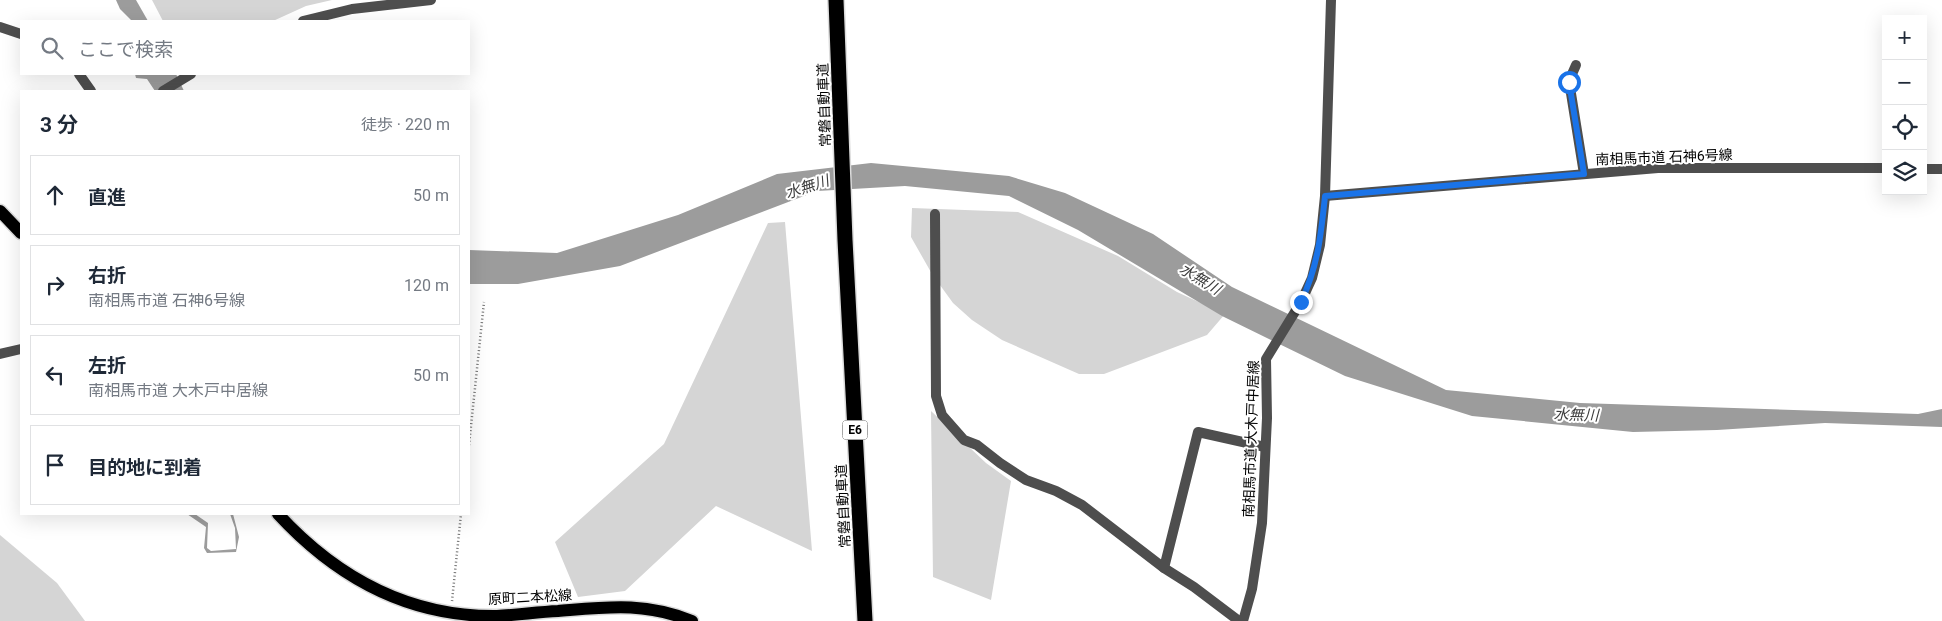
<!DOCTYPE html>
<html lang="ja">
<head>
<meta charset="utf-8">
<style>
  body { margin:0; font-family:Roboto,"Noto Sans JP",sans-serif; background:#f2f2f3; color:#1f2937 }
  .controls { position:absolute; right:15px; top:15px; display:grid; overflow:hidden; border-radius:0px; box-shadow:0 5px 20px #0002 }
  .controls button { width:45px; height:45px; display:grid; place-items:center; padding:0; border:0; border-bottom:1px solid #e0e1e3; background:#fff; color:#1f2937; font:25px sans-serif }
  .stop { position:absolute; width:15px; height:15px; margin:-11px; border:4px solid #1a73e8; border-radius:50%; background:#fff }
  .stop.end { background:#1a73e8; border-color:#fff; box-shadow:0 1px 5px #0008 }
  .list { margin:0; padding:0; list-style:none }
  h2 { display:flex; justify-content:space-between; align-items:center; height:65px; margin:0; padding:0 20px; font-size:21px }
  h2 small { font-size:16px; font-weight:400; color:#747a83 }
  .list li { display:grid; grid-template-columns:32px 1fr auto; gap:15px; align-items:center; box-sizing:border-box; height:80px; margin:0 10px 10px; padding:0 10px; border:1px solid #e0e1e3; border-radius:0px }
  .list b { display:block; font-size:19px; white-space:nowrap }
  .list p { margin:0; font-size:16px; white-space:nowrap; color:#747a83 }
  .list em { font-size:16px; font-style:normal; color:#747a83 }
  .icon { flex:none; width:28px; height:28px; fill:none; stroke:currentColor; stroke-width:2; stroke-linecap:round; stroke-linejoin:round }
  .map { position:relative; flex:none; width:1942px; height:621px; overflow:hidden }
  .search { position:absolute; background:#fff; box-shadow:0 5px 20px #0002; left:20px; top:20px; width:450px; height:55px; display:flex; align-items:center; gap:12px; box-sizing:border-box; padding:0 18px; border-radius:0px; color:#747a83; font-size:19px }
  .panel { position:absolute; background:#fff; box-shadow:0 5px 20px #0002; left:20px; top:90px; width:450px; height:425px; border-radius:0px }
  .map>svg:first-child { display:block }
  .green { fill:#d5d5d5 }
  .water { fill:#9c9c9c }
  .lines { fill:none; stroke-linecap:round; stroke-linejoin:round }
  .primary-casing { stroke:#dbdbdb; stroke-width:15 }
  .motorway-casing { stroke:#dbdbdb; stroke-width:18 }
  .path { stroke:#707070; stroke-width:2.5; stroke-dasharray:1 2.5; stroke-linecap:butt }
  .minor { stroke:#4e4e4e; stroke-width:10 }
  .primary { stroke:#000; stroke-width:12 }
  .motorway { stroke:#000; stroke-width:15 }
  .route { stroke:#1a73e8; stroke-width:6 }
  .labels { text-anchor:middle; stroke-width:4; stroke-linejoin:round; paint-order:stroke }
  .shield { fill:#fff; stroke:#4c4c4c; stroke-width:1 }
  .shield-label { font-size:12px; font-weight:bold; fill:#000 }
  .street-label { font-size:14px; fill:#000; stroke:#fff }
  .water-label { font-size:15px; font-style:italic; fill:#3d3d3d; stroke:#fff }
</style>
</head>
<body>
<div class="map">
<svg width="1942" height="621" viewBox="0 0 1942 621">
  <rect width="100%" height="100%" fill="#fff"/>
  <g class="green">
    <polygon points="152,0 332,0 306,6 273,21 163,21"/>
    <polygon points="912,208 1018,212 1118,256 1177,292 1225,314 1207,335 1104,374 1079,374 1002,340 972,320 953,303 932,274 911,237"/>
    <polygon points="785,222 812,551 716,506 625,591 578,597 555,542 664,444 768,223"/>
    <polygon points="931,411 986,463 1011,481 991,600 933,577"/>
    <polygon points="0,535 57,583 85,621 0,621"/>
  </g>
  <g class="water">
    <polygon points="116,0 136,0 148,21 132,21 120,9"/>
    <polygon points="135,74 176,74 184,91 155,91 147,79 136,78"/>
    <polygon points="871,163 1009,176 1065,193 1153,234 1232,287 1446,390 1580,403 1918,414 1942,409 1942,427 1825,423 1717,430 1633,432 1472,416 1345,376 1222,316 1078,230 1009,196 905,186 817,191 620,266 518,284 469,284 469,250 557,253 678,215 777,174"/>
    <polygon points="187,514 195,514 208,523 207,548 211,551 236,549 235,528 230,514 233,514 239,537 236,552 207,553 204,548 206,527"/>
  </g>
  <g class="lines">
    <defs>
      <g id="primary">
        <polyline points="0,211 21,233"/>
        <path d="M278,514C337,578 408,617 497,616C517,615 538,612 558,611C608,607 644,602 692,621"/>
      </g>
      <polyline id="motorway" points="836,0 845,240 865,621"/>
    </defs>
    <use href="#primary" class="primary-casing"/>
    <use href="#motorway" class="motorway-casing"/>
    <g class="path">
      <polyline points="469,445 484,302"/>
      <polyline points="452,601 461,514"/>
    </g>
    <g class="minor">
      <polyline points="303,21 352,9 431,0"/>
      <polyline points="0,27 21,34"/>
      <polyline points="1576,65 1569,81 1584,174"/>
      <polyline points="79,74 91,91"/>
      <polyline points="163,91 191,74"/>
      <polyline points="1923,169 1942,169"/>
      <polyline points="1325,196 1658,168 1886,168"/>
      <polyline points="935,214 936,396 942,415 964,440 977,445 1000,463 1026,480 1056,491 1082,505 1164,568 1194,587 1239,621"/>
      <polyline points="0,354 21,349"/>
      <polyline points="1164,568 1198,432 1265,447"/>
      <polyline points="1243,621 1252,589 1262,523 1267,418 1266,359 1301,302 1312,278 1320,245 1325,196 1331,0"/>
    </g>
    <use href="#primary" class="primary"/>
    <use href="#motorway" class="motorway"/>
  </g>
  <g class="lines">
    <path class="route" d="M1301,302C1318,266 1321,235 1325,196L1584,174L1569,82"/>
  </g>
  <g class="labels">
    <rect class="shield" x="842.5" y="420.5" width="25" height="19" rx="4"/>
    <g class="shield-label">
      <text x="855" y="434">E6</text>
    </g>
    <g class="street-label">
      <text transform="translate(824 105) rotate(-92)" y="5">常磐自動車道</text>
      <text transform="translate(1664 157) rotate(-2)" y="5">南相馬市道 石神6号線</text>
      <text transform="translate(1251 439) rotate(-88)" y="5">南相馬市道 大木戸中居線</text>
      <text transform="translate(843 506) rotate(-93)" y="5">常磐自動車道</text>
      <text transform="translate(530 597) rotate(-3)" y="5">原町二本松線</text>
    </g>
    <g class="water-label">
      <text transform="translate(807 187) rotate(-18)" y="5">水無川</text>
      <text transform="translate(1200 279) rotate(31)" y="5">水無川</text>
      <text transform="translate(1576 415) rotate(1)" y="5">水無川</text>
    </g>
  </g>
</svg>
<div class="controls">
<button>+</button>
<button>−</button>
<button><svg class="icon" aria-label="locate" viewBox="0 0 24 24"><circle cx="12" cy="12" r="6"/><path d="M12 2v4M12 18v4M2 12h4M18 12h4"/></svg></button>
<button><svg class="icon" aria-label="layers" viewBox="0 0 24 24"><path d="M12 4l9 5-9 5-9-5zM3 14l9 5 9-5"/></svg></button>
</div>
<div class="stop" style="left:1569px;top:82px"></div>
<div class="stop end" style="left:1301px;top:302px"></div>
<div class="search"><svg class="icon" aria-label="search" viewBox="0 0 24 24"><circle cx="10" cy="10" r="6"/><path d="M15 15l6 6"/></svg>ここで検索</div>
<section class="panel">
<h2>3 分<small>徒歩 · 220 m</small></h2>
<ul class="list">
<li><svg class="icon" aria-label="ahead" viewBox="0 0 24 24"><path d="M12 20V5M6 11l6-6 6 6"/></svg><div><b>直進</b></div><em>50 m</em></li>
<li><svg class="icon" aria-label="right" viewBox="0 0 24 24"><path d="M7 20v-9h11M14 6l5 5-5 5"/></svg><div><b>右折</b><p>南相馬市道 石神6号線</p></div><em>120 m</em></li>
<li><svg class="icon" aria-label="left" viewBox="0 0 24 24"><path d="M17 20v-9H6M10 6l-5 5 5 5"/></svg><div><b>左折</b><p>南相馬市道 大木戸中居線</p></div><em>50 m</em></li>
<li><svg class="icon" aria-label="arrive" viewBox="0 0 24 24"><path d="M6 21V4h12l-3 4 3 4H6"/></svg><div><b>目的地に到着</b></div></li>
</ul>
</section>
</div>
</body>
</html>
